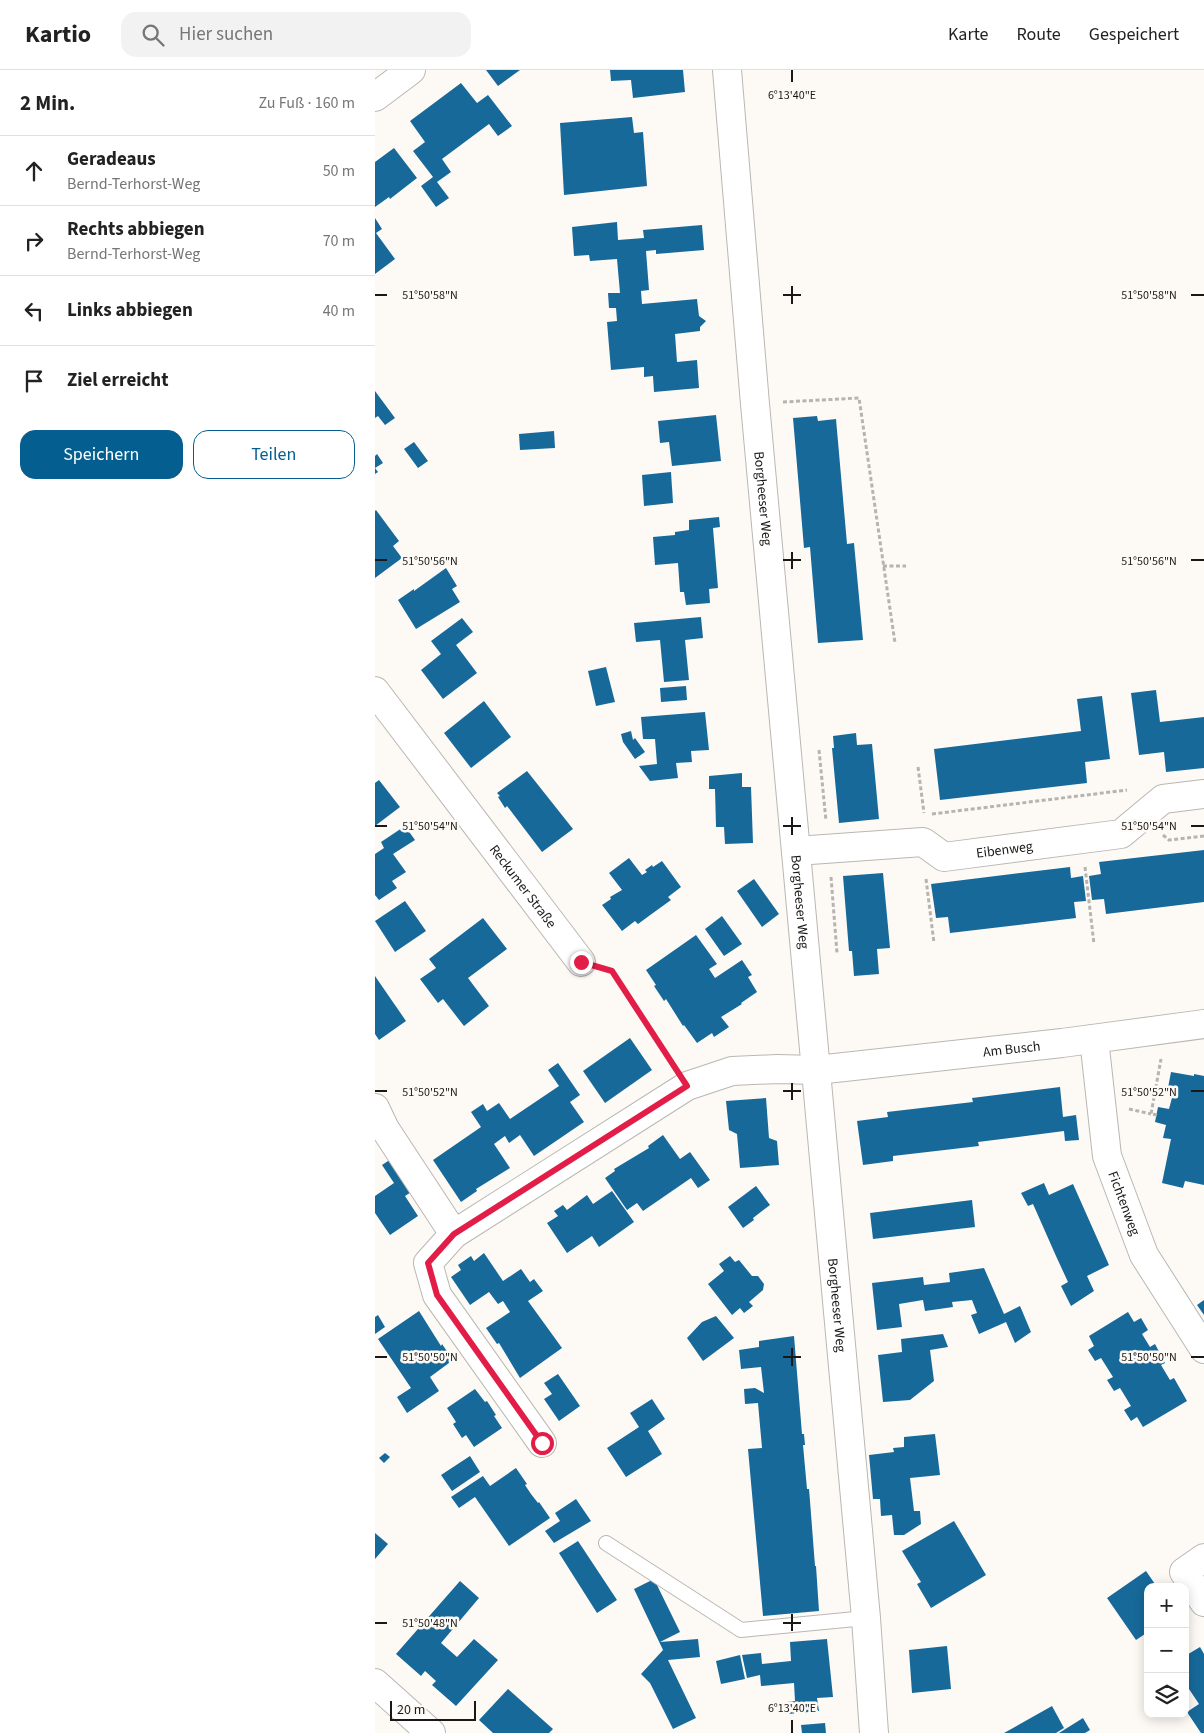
<!DOCTYPE html>
<html lang="de">
<head>
<meta charset="utf-8">
<style>
  body { margin:0; font-family:"Source Sans 3",sans-serif; background:#f2f2f2; color:#222 }
  .controls { position:absolute; right:15px; bottom:15px; display:grid; overflow:hidden; border-radius:10px; box-shadow:0 2px 12px #0003 }
  .controls button { width:45px; height:45px; display:grid; place-items:center; padding:0; border:0; border-bottom:1px solid #e0e0e0; background:#fff; color:#222; font:25px sans-serif }
  .scale { position:absolute; left:15px; bottom:12px; width:86px; box-sizing:border-box; padding-left:5px; border:2px solid #1a1817; border-top:0; font-size:14px; line-height:18px; white-space:nowrap; color:#1a1817; -webkit-text-stroke:4px #fdfaf6; paint-order:stroke }
  .stop { position:absolute; width:15px; height:15px; margin:-11px; border:4px solid #e11d48; border-radius:50%; background:#fff }
  .stop.end { background:#e11d48; border-color:#fff; box-shadow:0 1px 5px #0008 }
  .list { margin:0; padding:0; list-style:none }
  h2 { display:flex; justify-content:space-between; align-items:center; height:65px; margin:0; padding:0 20px; font-size:21px }
  h2 small { font-size:16px; font-weight:400; color:#767676 }
  .list li { display:grid; grid-template-columns:32px 1fr auto; gap:15px; align-items:center; box-sizing:border-box; height:70px; padding:0 20px; border-top:1px solid #e0e0e0 }
  .list b { display:block; font-size:19px; white-space:nowrap }
  .list p { margin:0; font-size:16px; white-space:nowrap; color:#767676 }
  .list em { font-size:16px; font-style:normal; color:#767676 }
  .actions { display:flex; gap:10px; padding:15px 20px }
  .actions a { flex:1; padding:11px 0; border:1px solid #045f90; border-radius:15px; text-align:center; font-size:18px; color:#045f90 }
  .actions .main { background:#045f90; color:#fff }
  .icon { flex:none; width:28px; height:28px; fill:none; stroke:currentColor; stroke-width:2; stroke-linecap:round; stroke-linejoin:round }
  .map { position:relative; flex:none; width:829px; height:1663px; overflow:hidden }
  header { display:flex; align-items:center; gap:30px; box-sizing:border-box; height:70px; padding:0 25px; background:#fff; border-bottom:1px solid #e0e0e0 }
  header strong { font-size:24px }
  nav { display:flex; gap:28px; margin-inline-start:auto; font-size:18px }
  .search { width:350px; height:45px; background:#f2f2f2; display:flex; align-items:center; gap:12px; box-sizing:border-box; padding:0 18px; border-radius:15px; color:#767676; font-size:19px }
  main { display:flex }
  aside { flex:1; background:#fff }
  .map>svg:first-child { display:block }
  .building { fill:#17699a }
  .lines { fill:none; stroke-linecap:round; stroke-linejoin:round }
  .service-casing { stroke:#bab7b3; stroke-width:16 }
  .minor-casing { stroke:#bab7b3; stroke-width:30 }
  .path { stroke:#b6b3b0; stroke-width:3; stroke-dasharray:4 2.5; stroke-linecap:butt }
  .service { stroke:#fff; stroke-width:14 }
  .minor { stroke:#fff; stroke-width:28 }
  .route { stroke:#e11d48; stroke-width:6 }
  .ticks { fill:none; stroke:#1a1817; stroke-width:2 }
  .labels { text-anchor:middle; stroke-width:5; stroke-linejoin:round; paint-order:stroke }
  .street-label { font-size:14px; fill:#1a1817; stroke:#fdfaf6 }
  .ticks-label { font-size:12px; text-anchor:middle; fill:#1a1817; stroke:#fdfaf6; stroke-width:5; stroke-linejoin:round; paint-order:stroke }
</style>
</head>
<body>
<header>
<strong>Kartio</strong>
<div class="search"><svg class="icon" aria-label="search" viewBox="0 0 24 24"><circle cx="10" cy="10" r="6"/><path d="M15 15l6 6"/></svg>Hier suchen</div>
<nav><a>Karte</a><a>Route</a><a>Gespeichert</a></nav>
</header>
<main>
<aside>
<h2>2 Min.<small>Zu Fuß · 160 m</small></h2>
<ul class="list">
<li><svg class="icon" aria-label="ahead" viewBox="0 0 24 24"><path d="M12 20V5M6 11l6-6 6 6"/></svg><div><b>Geradeaus</b><p>Bernd-Terhorst-Weg</p></div><em>50 m</em></li>
<li><svg class="icon" aria-label="right" viewBox="0 0 24 24"><path d="M7 20v-9h11M14 6l5 5-5 5"/></svg><div><b>Rechts abbiegen</b><p>Bernd-Terhorst-Weg</p></div><em>70 m</em></li>
<li><svg class="icon" aria-label="left" viewBox="0 0 24 24"><path d="M17 20v-9H6M10 6l-5 5 5 5"/></svg><div><b>Links abbiegen</b></div><em>40 m</em></li>
<li><svg class="icon" aria-label="arrive" viewBox="0 0 24 24"><path d="M6 21V4h12l-3 4 3 4H6"/></svg><div><b>Ziel erreicht</b></div></li>
</ul>
<div class="actions"><a class="main">Speichern</a><a>Teilen</a></div>
</aside>
<div class="map">
<svg width="829" height="1663" viewBox="0 0 829 1663">
  <rect width="100%" height="100%" fill="#fdfaf6"/>
  <g class="building">
    <polygon points="111,0 145,0 123,16"/>
    <polygon points="235,0 308,0 310,22 258,28 256,10 236,11"/>
    <polygon points="86,13 102,33 113,25 137,56 123,66 114,54 67,89 76,102 62,112 74,128 61,137 46,116 58,107 38,81 50,72 35,51"/>
    <polygon points="257,47 259,63 268,62 272,116 189,125 185,53"/>
    <polygon points="19,78 42,108 15,129 14,127 0,137 0,92"/>
    <polygon points="0,148 7,159 1,163 20,189 0,204"/>
    <polygon points="242,152 243,170 269,168 268,160 327,155 329,180 281,184 281,180 271,181 274,220 266,221 267,234 322,229 324,246 331,251 325,257 325,261 300,264 302,292 322,290 324,318 279,322 278,306 269,307 269,297 236,300 232,252 242,251 241,238 234,238 233,223 245,223 242,189 215,191 214,185 199,186 197,157"/>
    <polygon points="0,321 20,348 10,355 3,346 0,348"/>
    <polygon points="341,345 346,391 297,396 294,372 285,373 283,351"/>
    <polygon points="442,346 443,351 461,349 472,474 479,473 488,570 443,573 435,477 429,478 418,348"/>
    <polygon points="179,361 180,378 145,380 144,364"/>
    <polygon points="39,372 53,391 43,398 29,379"/>
    <polygon points="2,384 8,393 0,398 3,402 0,404 0,386"/>
    <polygon points="296,402 298,433 269,436 267,405"/>
    <polygon points="1,440 24,471 18,476 27,488 0,508 0,441"/>
    <polygon points="344,447 345,457 338,458 343,518 334,519 335,533 311,535 309,522 305,522 303,493 280,495 278,467 300,465 300,462 314,460 314,450"/>
    <polygon points="71,498 82,516 77,519 85,532 41,559 23,530 39,519 39,521"/>
    <polygon points="326,547 328,568 310,570 314,610 289,612 285,570 261,572 259,553"/>
    <polygon points="87,548 98,562 81,575 102,603 68,629 46,600 66,584 56,571"/>
    <polygon points="231,597 240,632 221,636 213,601"/>
    <polygon points="311,616 312,630 286,632 285,618"/>
    <polygon points="781,620 785,652 829,647 829,698 791,702 789,682 764,685 756,623"/>
    <polygon points="727,626 735,689 710,692 712,713 565,730 559,679 706,661 702,629"/>
    <polygon points="109,631 136,667 96,698 69,663"/>
    <polygon points="330,642 334,680 316,681 317,692 301,693 303,708 275,711 264,696 282,694 280,669 268,669 266,647"/>
    <polygon points="256,661 258,670 260,668 270,682 260,689 248,672 246,664"/>
    <polygon points="481,663 482,675 497,674 504,749 464,753 457,678 459,678 458,666"/>
    <polygon points="152,701 198,759 167,782 132,736 130,738 123,727 125,726 122,723"/>
    <polygon points="367,703 367,717 376,717 378,773 350,774 349,757 341,757 340,719 334,719 334,706"/>
    <polygon points="4,710 25,737 0,756 0,713"/>
    <polygon points="30,756 40,770 18,784 31,802 17,811 22,818 4,830 0,825 0,784 9,778 6,772"/>
    <polygon points="829,780 829,832 731,844 729,829 717,830 714,806 726,804 724,792"/>
    <polygon points="254,788 267,805 272,802 270,800 277,795 278,797 287,791 306,817 293,827 296,830 278,843 263,854 260,851 247,861 227,835 236,829 235,827 247,820 234,803"/>
    <polygon points="695,797 696,808 708,806 711,831 699,832 701,848 575,863 573,847 561,848 556,814"/>
    <polygon points="508,803 515,878 502,879 504,904 479,906 477,881 474,881 468,806"/>
    <polygon points="379,809 404,844 387,857 362,821"/>
    <polygon points="30,831 51,861 20,882 0,851"/>
    <polygon points="347,846 367,874 349,886 330,859"/>
    <polygon points="108,848 132,879 93,908 114,936 89,956 68,929 63,933 45,909 61,898 54,889"/>
    <polygon points="321,865 342,894 334,899 340,908 367,890 377,905 373,907 382,922 366,933 367,934 346,947 354,957 339,967 337,963 322,973 309,955 308,956 291,929 289,931 279,916 281,915 271,900"/>
    <polygon points="0,906 31,951 4,970 0,964"/>
    <polygon points="255,968 277,1000 230,1033 208,1001"/>
    <polygon points="183,993 205,1025 195,1032 209,1052 159,1086 145,1065 134,1073 130,1066 119,1074 135,1098 101,1119 102,1121 86,1132 58,1090 106,1057 96,1042 108,1034 112,1041 124,1033 135,1049 184,1016 173,1000"/>
    <polygon points="796,1002 819,1006 819,1004 829,1006 829,1115 810,1111 808,1118 787,1113 796,1069 788,1068 791,1055 780,1052 783,1037 794,1039 798,1024 792,1023"/>
    <polygon points="685,1017 688,1047 701,1045 704,1070 690,1071 689,1061 603,1072 604,1076 518,1086 518,1091 488,1095 482,1051 513,1047 512,1042 598,1032 597,1028"/>
    <polygon points="391,1028 394,1068 402,1071 404,1095 365,1098 362,1064 354,1060 351,1031"/>
    <polygon points="288,1065 305,1089 315,1082 335,1110 323,1118 316,1108 268,1141 262,1133 252,1140 230,1108 240,1101 239,1099 274,1078 273,1076"/>
    <polygon points="19,1087 41,1119 30,1126 43,1146 15,1165 0,1143 0,1126 19,1113 7,1095"/>
    <polygon points="669,1113 674,1125 698,1114 734,1195 712,1206 719,1221 696,1236 686,1216 693,1212 681,1186 658,1134 653,1136 646,1123"/>
    <polygon points="381,1116 395,1135 378,1148 379,1150 368,1158 353,1137"/>
    <polygon points="237,1121 259,1152 224,1177 217,1166 192,1183 172,1153 183,1146 179,1141 188,1135 192,1140 212,1125 218,1134"/>
    <polygon points="597,1130 600,1157 498,1169 495,1143"/>
    <polygon points="109,1183 128,1211 146,1199 155,1212 159,1209 168,1221 153,1231 187,1278 145,1308 124,1273 122,1274 111,1258 135,1242 128,1231 123,1234 114,1222 95,1235 76,1207 86,1200 83,1195 96,1186 99,1191"/>
    <polygon points="355,1186 360,1192 364,1190 377,1206 383,1206 389,1214 388,1220 374,1232 378,1236 369,1243 365,1238 357,1245 333,1214 349,1201 344,1194"/>
    <polygon points="609,1198 629,1244 645,1236 656,1262 640,1273 631,1252 604,1264 596,1245 602,1243 597,1230 577,1232 578,1237 550,1241 548,1230 524,1234 527,1257 502,1260 497,1213 548,1207 549,1215 575,1212 574,1203"/>
    <polygon points="829,1230 829,1245 822,1235"/>
    <polygon points="44,1241 66,1276 67,1274 78,1290 55,1307 64,1321 32,1343 22,1327 36,1318 3,1269"/>
    <polygon points="753,1242 759,1252 766,1248 773,1260 767,1264 775,1277 780,1274 790,1293 786,1295 795,1310 799,1308 812,1331 768,1357 762,1347 756,1351 749,1340 756,1336 745,1318 739,1321 732,1310 738,1307 726,1288 720,1291 713,1280 719,1276 714,1266"/>
    <polygon points="3,1245 10,1257 0,1264 0,1247"/>
    <polygon points="341,1246 359,1268 328,1291 312,1268 327,1252"/>
    <polygon points="568,1264 573,1277 555,1280 559,1311 535,1330 508,1332 503,1285 527,1282 526,1269"/>
    <polygon points="419,1266 427,1364 429,1364 430,1375 428,1375 432,1419 434,1419 435,1431 440,1496 441,1496 444,1541 388,1546 373,1379 387,1378 383,1333 370,1334 369,1319 380,1318 389,1323 386,1297 366,1299 364,1280 384,1277 384,1271"/>
    <polygon points="183,1304 205,1336 184,1351 169,1329 177,1324 169,1313"/>
    <polygon points="100,1319 110,1332 112,1331 121,1345 119,1346 127,1358 99,1377 91,1365 87,1368 78,1354 81,1352 72,1338"/>
    <polygon points="277,1329 290,1349 273,1361 287,1384 251,1407 232,1378 264,1357 255,1343"/>
    <polygon points="560,1364 565,1405 535,1408 539,1441 545,1441 546,1454 529,1465 519,1465 517,1445 506,1446 505,1429 498,1429 494,1385 519,1382 518,1378 529,1377 529,1367"/>
    <polygon points="10,1383 15,1387 9,1393 4,1388"/>
    <polygon points="95,1386 105,1402 77,1421 66,1405"/>
    <polygon points="141,1398 152,1414 150,1415 156,1424 163,1433 164,1432 175,1448 134,1476 100,1427 84,1438 76,1427 108,1406 115,1416"/>
    <polygon points="201,1429 216,1451 179,1473 170,1461 185,1451 180,1443"/>
    <polygon points="579,1451 611,1505 556,1538 542,1514 546,1512 527,1481"/>
    <polygon points="0,1463 13,1474 0,1489"/>
    <polygon points="203,1471 242,1530 222,1543 184,1483"/>
    <polygon points="771,1501 782,1517 773,1517 773,1562 761,1570 732,1528"/>
    <polygon points="279,1509 305,1562 285,1572 323,1569 325,1587 293,1590 321,1648 298,1659 275,1613 266,1604 288,1580 259,1519"/>
    <polygon points="85,1511 104,1528 66,1573 82,1587 99,1569 123,1590 81,1636 57,1615 61,1611 50,1601 46,1606 21,1584"/>
    <polygon points="452,1569 458,1627 442,1628 444,1641 413,1644 412,1632 420,1631 419,1613 386,1616 385,1605 372,1608 367,1585 386,1583 387,1594 416,1591 415,1572"/>
    <polygon points="572,1576 576,1619 537,1623 534,1580"/>
    <polygon points="825,1577 829,1584 829,1663 826,1663 812,1642 824,1634 810,1613 810,1586"/>
    <polygon points="365,1585 370,1609 346,1614 341,1591"/>
    <polygon points="133,1619 178,1659 174,1663 118,1663 104,1650"/>
    <polygon points="677,1636 689,1658 681,1663 629,1663"/>
    <polygon points="708,1648 715,1660 710,1663 684,1663"/>
    <polygon points="450,1653 451,1663 427,1663 426,1655"/>
  </g>
  <g class="lines">
    <defs>
      <polyline id="service" points="231,1473 366,1560 491,1548"/>
      <g id="minor">
        <path id="s1" d="M352,0L380,334L491,1548L499,1663"/>
        <polyline points="0,27 36,0"/>
        <path id="s2" d="M0,621L206,892"/>
        <path id="s3" d="M421,781L548,772L569,787L746,764L788,729L829,724"/>
        <path id="s4" d="M719,969L732,1086L769,1185L829,1279"/>
        <polyline points="0,1038 10,1059 79,1164"/>
        <path id="s5" d="M167,1373L62,1225L53,1193L79,1164L312,1016L357,1001L402,999L442,1000L687,973L829,954"/>
        <polyline points="829,1488 809,1502 829,1532"/>
        <polyline points="0,1613 56,1663"/>
      </g>
    </defs>
    <use href="#service" class="service-casing"/>
    <use href="#minor" class="minor-casing"/>
    <g class="path">
      <polyline points="408,332 484,328 520,573"/>
      <polyline points="508,496 531,496"/>
      <polyline points="444,680 451,751"/>
      <polyline points="543,697 549,743"/>
      <polyline points="557,744 752,720"/>
      <polyline points="788,765 794,770 829,766"/>
      <polyline points="710,797 719,874"/>
      <polyline points="456,807 462,883"/>
      <polyline points="551,809 559,873"/>
      <polyline points="232,900 237,901 297,992"/>
      <polyline points="754,1039 776,1044"/>
      <polyline points="782,1045 776,1044 786,989"/>
    </g>
    <use href="#service" class="service"/>
    <use href="#minor" class="minor"/>
  </g>
  <g class="lines">
    <polyline class="route" points="167,1373 62,1225 53,1193 79,1164 312,1016 237,901 206,892"/>
  </g>
  <path class="ticks" d="M417,0V12M417,216V234M0,225H12M408,225H426M816,225H829M417,482V499M0,490H12M408,490H426M816,490H829M417,747V765M0,756H12M408,756H426M816,756H829M417,1013V1030M0,1021H12M408,1021H426M816,1021H829M417,1278V1296M0,1287H12M408,1287H426M816,1287H829M417,1544V1561M0,1553H12M408,1553H426M417,1650V1663"/>
  <g class="labels">
    <g class="street-label">
      <text dy="5" stroke="none"><textPath href="#s1" startOffset="430">Borgheeser Weg</textPath></text>
      <text dy="5" stroke="none"><textPath href="#s3" startOffset="214">Eibenweg</textPath></text>
      <text dy="5" stroke="none"><textPath href="#s2" startOffset="245">Reckumer Straße</textPath></text>
      <text dy="5" stroke="none"><textPath href="#s1" startOffset="835">Borgheeser Weg</textPath></text>
      <text dy="5" stroke="none"><textPath href="#s5" startOffset="858">Am Busch</textPath></text>
      <text dy="5" stroke="none"><textPath href="#s4" startOffset="168">Fichtenweg</textPath></text>
      <text dy="5" stroke="none"><textPath href="#s1" startOffset="1240">Borgheeser Weg</textPath></text>
    </g>
  </g>
  <g class="ticks-label">
    <text x="417" y="29">6°13'40"E</text>
    <text x="55" y="229">51°50'58"N</text>
    <text x="774" y="229">51°50'58"N</text>
    <text x="55" y="495">51°50'56"N</text>
    <text x="774" y="495">51°50'56"N</text>
    <text x="55" y="760">51°50'54"N</text>
    <text x="774" y="760">51°50'54"N</text>
    <text x="55" y="1026">51°50'52"N</text>
    <text x="774" y="1026">51°50'52"N</text>
    <text x="55" y="1291">51°50'50"N</text>
    <text x="774" y="1291">51°50'50"N</text>
    <text x="55" y="1557">51°50'48"N</text>
    <text x="417" y="1642">6°13'40"E</text>
  </g>
</svg>
<div class="controls">
<button>+</button>
<button>−</button>
<button><svg class="icon" aria-label="layers" viewBox="0 0 24 24"><path d="M12 4l9 5-9 5-9-5zM3 14l9 5 9-5"/></svg></button>
</div>
<div class="scale">20 m</div>
<div class="stop" style="left:167px;top:1373px"></div>
<div class="stop end" style="left:206px;top:892px"></div>
</div>
</main>
</body>
</html>
